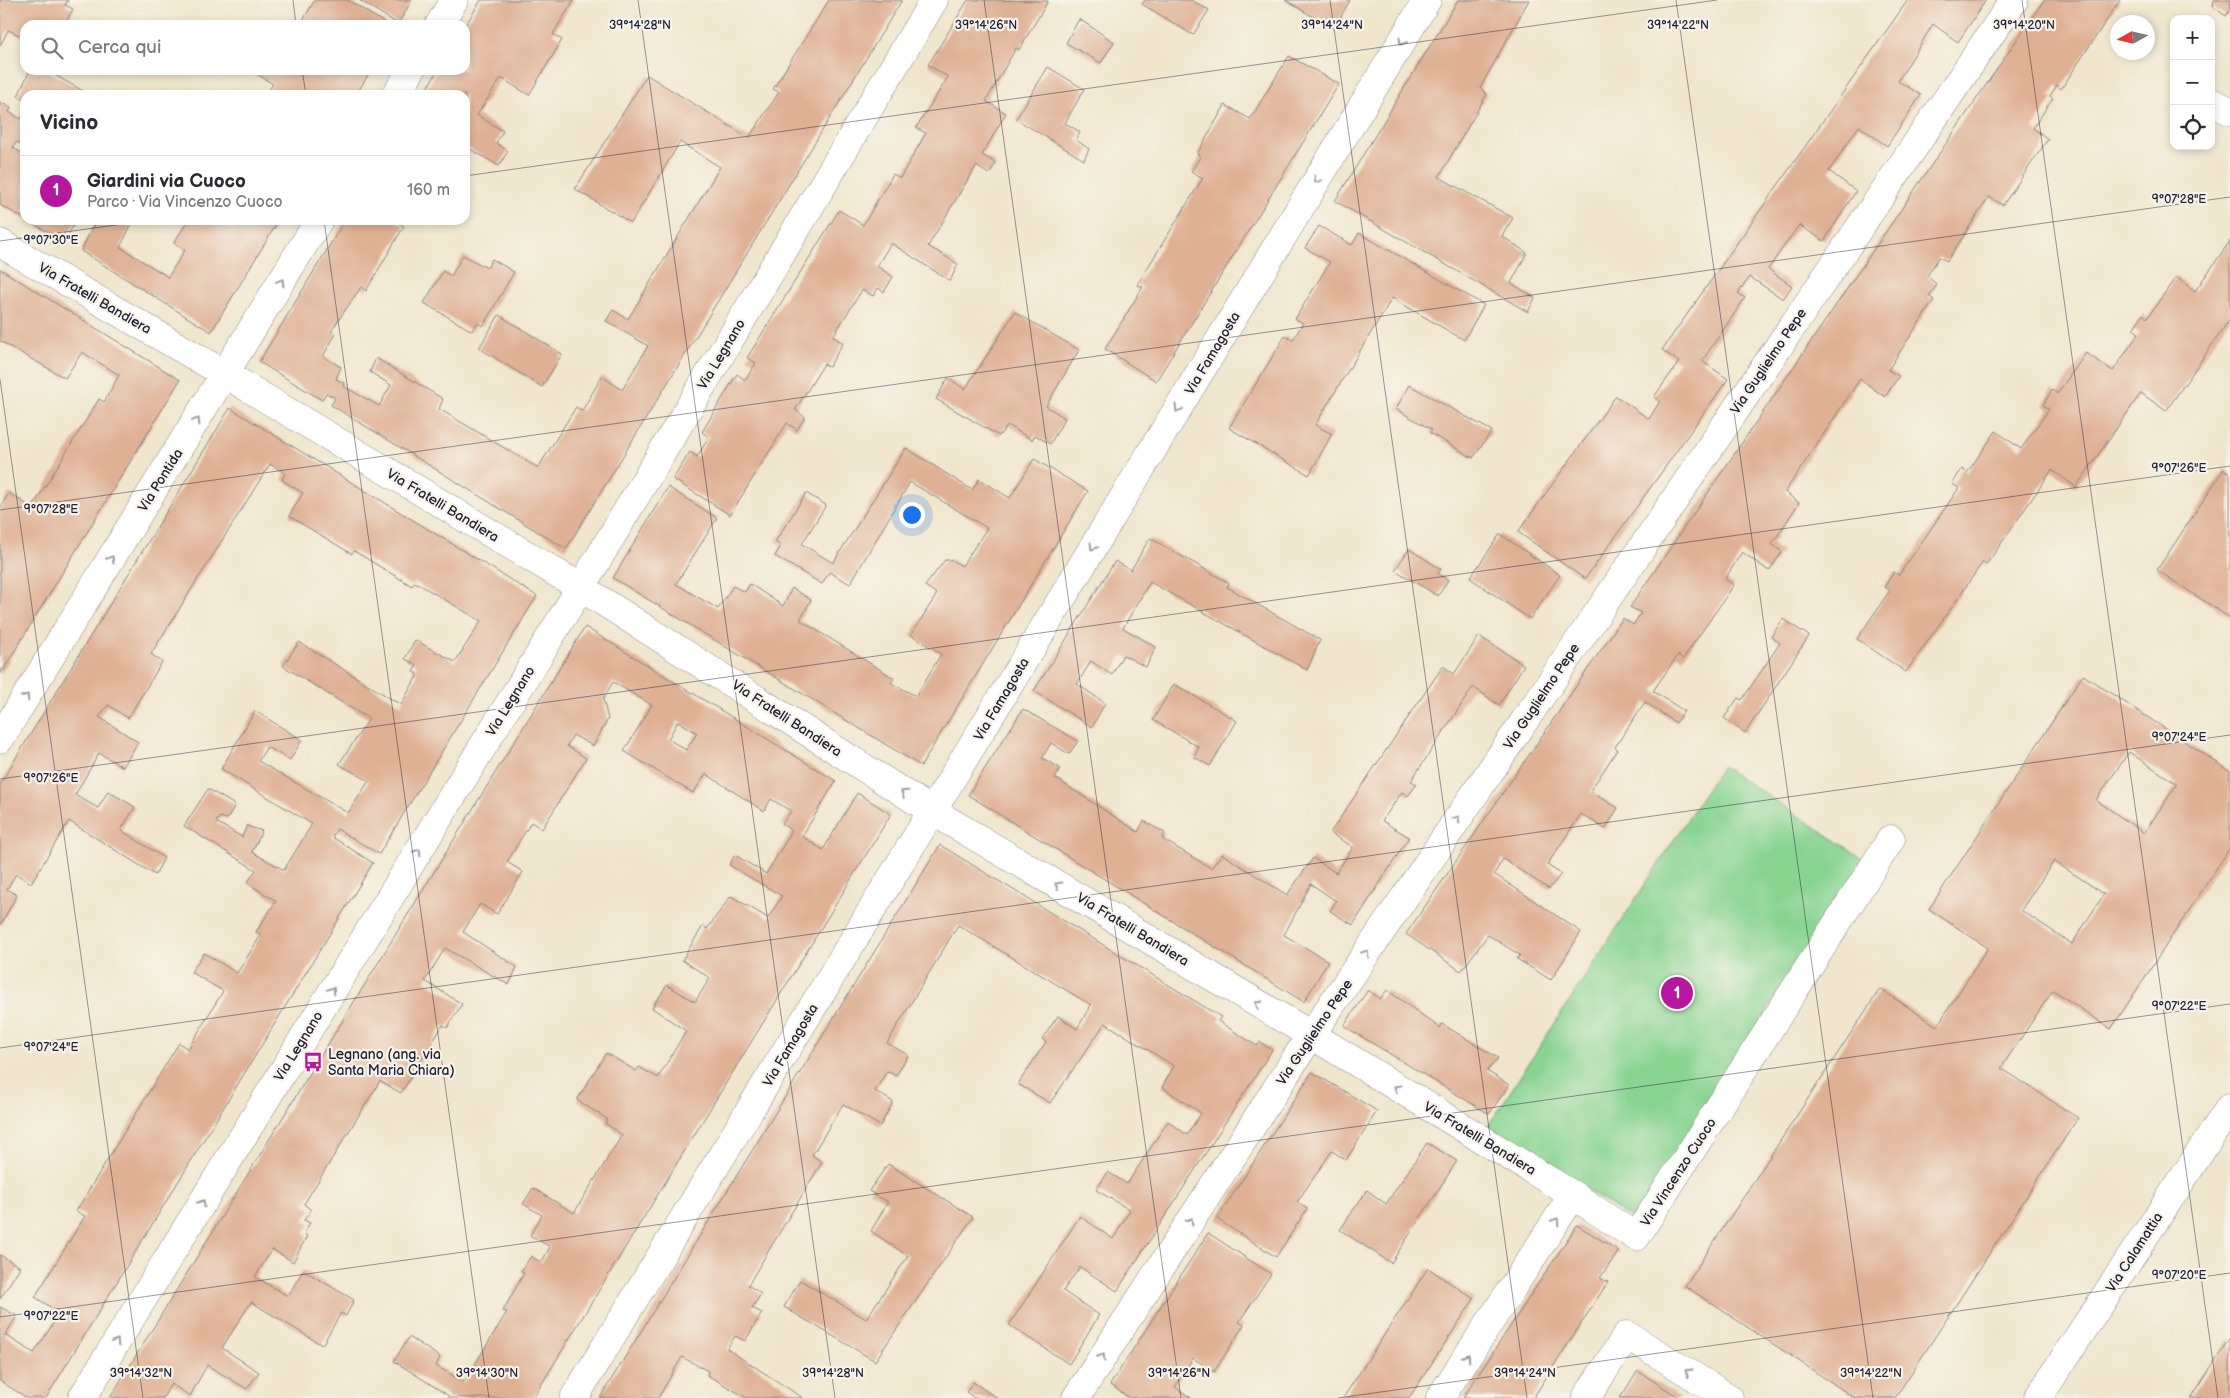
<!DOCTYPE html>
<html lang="it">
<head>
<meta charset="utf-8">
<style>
  body { margin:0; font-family:"Balsamiq Sans",sans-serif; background:#f2f2f3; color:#2b2b33 }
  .controls { position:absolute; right:15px; top:15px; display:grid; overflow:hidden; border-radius:10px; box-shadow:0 2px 8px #0003 }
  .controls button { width:45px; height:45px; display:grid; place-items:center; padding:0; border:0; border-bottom:1px solid #e1e1e2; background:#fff; color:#2b2b33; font:25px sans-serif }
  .compass { position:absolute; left:2110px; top:15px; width:45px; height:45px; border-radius:50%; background:#fff; box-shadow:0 2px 8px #0003; rotate:262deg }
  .you { position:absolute; left:911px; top:514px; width:18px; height:18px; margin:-12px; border:4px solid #fff; border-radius:50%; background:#1a73e8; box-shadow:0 0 0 8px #1a73e833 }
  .badge { display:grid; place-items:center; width:32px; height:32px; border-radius:50%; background:#b5179e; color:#fff; font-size:16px; font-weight:700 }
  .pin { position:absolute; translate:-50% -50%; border:2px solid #fff; box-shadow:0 1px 5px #0006 }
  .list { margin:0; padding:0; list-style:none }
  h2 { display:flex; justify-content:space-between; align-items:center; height:65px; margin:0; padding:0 20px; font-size:21px }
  h2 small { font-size:16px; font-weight:400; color:#7c7c81 }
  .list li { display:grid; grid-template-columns:32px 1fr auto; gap:15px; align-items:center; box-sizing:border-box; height:70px; padding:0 20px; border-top:1px solid #e1e1e2 }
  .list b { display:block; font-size:19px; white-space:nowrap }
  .list p { margin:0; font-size:16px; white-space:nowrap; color:#7c7c81 }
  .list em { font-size:16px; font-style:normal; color:#7c7c81 }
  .icon { flex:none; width:28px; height:28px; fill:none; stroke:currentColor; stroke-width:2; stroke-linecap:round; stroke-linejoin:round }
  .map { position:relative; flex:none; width:2230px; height:1398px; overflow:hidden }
  .search { position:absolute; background:#fff; box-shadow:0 2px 8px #0003; left:20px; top:20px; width:450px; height:55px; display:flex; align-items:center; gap:12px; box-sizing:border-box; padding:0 18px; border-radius:15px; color:#7c7c81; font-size:19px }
  .panel { position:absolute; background:#fff; box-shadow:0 2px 8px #0003; left:20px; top:90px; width:450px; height:135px; border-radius:15px }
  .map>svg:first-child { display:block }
  .green { fill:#88d491; stroke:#557b66 }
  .building { fill:#dfb194; fill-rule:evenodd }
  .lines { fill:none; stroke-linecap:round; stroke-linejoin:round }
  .minor-casing { stroke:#898484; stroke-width:29 }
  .minor { stroke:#fff; stroke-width:28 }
  .oneway { stroke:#9c9ca7 }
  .ticks { fill:none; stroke:#22223b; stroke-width:1; stroke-opacity:0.45 }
  .labels { text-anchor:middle; stroke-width:4.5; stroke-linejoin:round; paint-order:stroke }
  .street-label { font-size:14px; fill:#22223b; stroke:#f7f3e8 }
  .poi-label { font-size:14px; fill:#22223b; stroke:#f7f3e8; text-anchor:start }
  .ticks-label { font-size:12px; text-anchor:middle; fill:#22223b; stroke:#f7f3e8; stroke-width:4.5; stroke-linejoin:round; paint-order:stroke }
</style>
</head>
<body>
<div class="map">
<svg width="2230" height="1398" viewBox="0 0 2230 1398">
  <rect width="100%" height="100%" fill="#f7f3e8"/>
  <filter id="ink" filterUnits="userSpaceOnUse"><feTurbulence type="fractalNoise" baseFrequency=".02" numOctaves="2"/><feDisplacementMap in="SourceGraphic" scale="10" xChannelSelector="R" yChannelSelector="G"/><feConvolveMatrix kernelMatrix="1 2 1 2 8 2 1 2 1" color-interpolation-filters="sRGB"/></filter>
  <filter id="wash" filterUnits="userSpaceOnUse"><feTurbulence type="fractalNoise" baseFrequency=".0096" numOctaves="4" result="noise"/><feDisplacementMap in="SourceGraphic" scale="20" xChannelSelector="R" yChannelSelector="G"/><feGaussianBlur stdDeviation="1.12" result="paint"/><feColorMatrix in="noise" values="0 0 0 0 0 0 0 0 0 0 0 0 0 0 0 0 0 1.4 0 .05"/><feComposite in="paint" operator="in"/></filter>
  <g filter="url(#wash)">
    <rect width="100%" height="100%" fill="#f0e6cd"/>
    <polygon class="green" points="1722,766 1864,859 1633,1220 1488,1126"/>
    <g id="blocks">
      <g class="building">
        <polygon points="0,0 68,0 65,5 73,9 65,25 25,25 25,38 8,30 0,46"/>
        <polygon points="315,0 348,0 388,25 300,25"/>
        <polygon points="359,0 412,0 398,24"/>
        <polygon points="481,0 574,0 553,34 562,40 529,95 501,78 477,115 503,131 496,143 508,151 499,166 465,146 465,95 423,95 438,70 465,70 465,26"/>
        <polygon points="829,0 902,0 566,549 331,405 335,398 326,393 322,400 259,362 345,220 394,220 404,226 366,291 361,287 331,331 336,334 323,356 341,367 336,379 344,383 343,386 379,406 391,385 370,372 376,358 443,399 439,409 538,468 576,407 582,411 602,376 622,390 648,346 606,321 613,310 628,319 720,167 680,142 631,223 575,189 647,75 749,138 779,92 773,89"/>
        <polygon points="968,0 1048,1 1019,50 1016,48 986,101 1006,113 982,155 996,163 989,174 976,166 928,246 958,264 950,281 891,243 877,266 893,277 884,292 878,288 873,296 862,290 833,336 843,343 829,367 824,364 795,410 805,417 797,430 787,423 730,515 673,479 690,452 697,457 709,437 702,432 737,374 745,380 756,363 747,358 839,210 863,225 893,174 900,178 926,133 916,128 948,77 928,65"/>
        <polygon points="1145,0 1191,0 1209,10 1193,35 1142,4"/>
        <polygon points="1285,0 1350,0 1334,29"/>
        <polygon points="1458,0 1529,0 1480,88 1487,94 1439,177 1513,218 1502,236 1527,253 1511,283 1535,298 1528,312 1335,201"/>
        <polygon points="1908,0 1986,0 1958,42 1933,24 1898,81 1921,95 1887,146 1859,126 1829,171 1856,191 1824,241 1799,225 1768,269 1792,286 1783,299 1750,277 1738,293 1745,298 1702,361 1728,379 1585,579 1518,532 1616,396 1649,419 1660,401 1654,397 1679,362 1662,350"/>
        <polygon points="2044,0 2120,0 2061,89 2057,85 2050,96 2053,98 2033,128 2048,139 2003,205 1989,197 1947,261 1939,257 1927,276 1937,285 1929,296 1934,300 1888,370 1899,376 1885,397 1860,379 1785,492 1799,503 1772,544 1782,552 1769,571 1742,552 1725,579 1734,585 1683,659 1678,655 1653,691 1684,711 1676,723 1645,702 1615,747 1617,750 1590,791 1618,808 1605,829 1581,814 1547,865 1561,874 1549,889 1503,859 1494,874 1581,932 1551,980 1517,959 1520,955 1488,935 1461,971 1406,934 1623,618 1633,625 1641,613 1630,607"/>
        <polygon points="2214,0 2230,0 2230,10 2226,16 2213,7"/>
        <polygon points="1079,19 1114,42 1101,63 1066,43"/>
        <polygon points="1289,56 1339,84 1156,381 1105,349 1143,287 1137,285 1203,178 1191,171 1201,156 1197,154 1225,105 1250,119"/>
        <polygon points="1048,67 1084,89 1065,123 1080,132 1076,140 1089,149 1084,160 1016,119"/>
        <polygon points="30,70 46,70 90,95 25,95 25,100 18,96"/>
        <polygon points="250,70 371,70 356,95 266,95 273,84"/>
        <polygon points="0,102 11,108 9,112 21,119 25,112 25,146 16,142 13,148 25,155 25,219 0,205"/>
        <polygon points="26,220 76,220 65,241"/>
        <polygon points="96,220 134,220 120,247 168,277 185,250 174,243 188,220 279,220 211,332 81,251"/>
        <polygon points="1319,226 1352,245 1359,233 1484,305 1464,340 1392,298 1315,425 1332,434 1309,475 1229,428 1285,336 1293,340 1303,323 1295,319 1330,262 1305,248"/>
        <polygon points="2230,241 2230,319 2166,411 2141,393 2076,487 2052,470 1986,565 1983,562 1906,672 1857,639 1890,590 1884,587 1894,572 1899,575 1959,488 1952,484 1962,469 1967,473 1996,431 2021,449 2049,409 2043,405 2052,390 2057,394 2086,353 2113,371 2139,333 2133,329 2143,314 2147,318 2176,277 2195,291"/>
        <polygon points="463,255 487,268 492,259 514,272 483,326 477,323 472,331 424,303 443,271 451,276"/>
        <polygon points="0,269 180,380 0,675 0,508 9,493 32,508 99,399 104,402 119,375 82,352 65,378 0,341"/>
        <polygon points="1015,312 1079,350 1046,406 1065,418 1050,444 1035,435 1032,440 1008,425 999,436 936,399 948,378 965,389"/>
        <polygon points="499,315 562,354 542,387 479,348"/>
        <polygon points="1409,385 1492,431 1473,458 1430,433 1432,430 1396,409"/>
        <polygon points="230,408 537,596 379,854 337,829 332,837 373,863 46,1398 27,1398 0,1381 0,1307 17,1316 5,1335 34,1353 60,1313 35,1297 85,1216 76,1211 179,1043 188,1049 223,991 191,972 204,953 237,973 261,935 256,932 276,901 247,883 256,870 184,826 208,789 235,805 227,819 220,817 216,822 242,837 247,826 262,831 252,852 284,870 312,824 221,769 255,711 302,740 290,760 267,747 258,761 348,813 369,781 339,764 369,719 283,666 299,642 401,705 418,674 413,672 417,665 405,659 415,640 455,662 481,621 415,582 412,586 354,551 352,554 289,516 303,493 282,480 285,473 270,464 151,654 162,662 128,718 108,705 99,717 138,742 123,767 99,753 75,795 98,808 108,791 135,807 121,830 164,858 155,875 69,821 31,883 16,874 7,889 17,895 0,926 0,784"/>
        <polygon points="906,448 972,490 979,479 1010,498 1034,459 1088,491 921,766 613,578 668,487 717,518 676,584 718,609 733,586 745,592 750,584 783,606 792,588 811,600 800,620 894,678 891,683 916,696 941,654 911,635 937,594 925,586 945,560 952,560 962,566 987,528 910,482 850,584 829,572 822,584 775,556 781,546 775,542 806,493 826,505 802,544 833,563"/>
        <polygon points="2224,469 2230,473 2230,618 2157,570"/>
        <polygon points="1500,534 1560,575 1530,619 1470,578"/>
        <polygon points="1150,538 1229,583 1227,587 1320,640 1307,670 1150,582 1123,628 1156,647 1146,667 1123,655 1112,675 1091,661 1077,684 1105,703 1092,727 1034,691 1115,561 1131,570"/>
        <polygon points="1409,549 1441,569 1438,574 1448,580 1438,596 1395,570"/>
        <polygon points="1783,619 1809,636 1745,733 1724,718 1738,698 1742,700 1780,643 1771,637"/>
        <path d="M585,627L836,781L802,836L823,850L857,793L891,814L533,1398H448L449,1396L394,1361L409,1337L440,1357L436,1366L464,1382L507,1312L503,1311L524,1273L521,1271L531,1256L541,1263L550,1247L530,1235L542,1215L523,1204L533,1188L574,1213L622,1135L605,1123L607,1119L577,1100L606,1053L636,1071L639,1067L658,1078L686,1031L652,1008L667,985L695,1002L710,978L682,960L703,926L707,929L731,896L768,918L782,896L729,865L735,855L766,874L792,831L782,824L791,811L771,799L764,811L706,774L693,793L624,751L652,705L613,682L603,699L608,719L593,746L573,735L567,746L586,758L542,829L531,822L507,862L523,872L497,914L480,904L463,932L517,967L509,985L445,948L425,981L462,1004L447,1028L443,1025L401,1093L380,1081L304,1204L311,1210L304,1220L310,1223L304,1233L307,1236L293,1262L272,1249L255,1277L288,1296L303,1270L354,1300L346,1316L341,1313L322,1345L251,1302L222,1348L259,1372L247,1389L207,1365L190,1396L171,1384L163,1398H110ZM678,721L697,733L686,750L668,739Z"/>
        <polygon points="1479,636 1524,665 1499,705 1473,687 1411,781 1417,784 1408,796 1402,792 1382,821 1409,837 1353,925 1330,911 1336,901 1311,884 1284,935 1328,961 1304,1002 968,795 1023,709 1078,741 1069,754 1051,743 1042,758 1060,768 1055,778 1138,832 1144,821 1165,833 1162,839 1211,868 1222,854 1287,895 1313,858 1336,873 1353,847 1330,833 1443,666 1454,674"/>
        <path d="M2083,675L2230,771V848L2111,1029L2053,990L2001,1068L2078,1118L1895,1398H1855L1685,1286L1880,989L1937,1026L1988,948L1929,909ZM2129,752L2177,784L2144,833L2096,800ZM2054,861L2104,894L2072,944L2021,910Z"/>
        <polygon points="1174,684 1237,721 1210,766 1194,757 1199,747 1153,720"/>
        <polygon points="940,845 1221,1017 1218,1021 1257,1046 1260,1042 1272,1050 1117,1291 1080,1267 1063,1291 1099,1315 1069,1364 1009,1325 1080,1216 1113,1239 1130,1210 1096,1190 1108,1172 1127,1184 1168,1121 1187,1135 1201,1113 1162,1087 1174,1066 1105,1023 1050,1103 1018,1084 1046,1042 1042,1039 1058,1016 1077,1029 1091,1005 958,925 887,1043 908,1055 896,1076 887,1071 875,1091 893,1102 880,1126 843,1104 812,1155 822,1162 748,1285 761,1294 752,1308 762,1313 745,1341 735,1336 727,1349 803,1398 747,1398 707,1375 708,1371 682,1357 658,1398 600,1398"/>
        <polygon points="1368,990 1380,999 1387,990 1440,1028 1442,1024 1498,1058 1487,1071 1509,1085 1489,1114 1344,1026"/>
        <polygon points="1312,1072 1377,1111 1346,1160 1332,1151 1297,1202 1307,1209 1276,1257 1217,1219"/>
        <polygon points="1427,1143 1457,1161 1391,1263 1340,1230 1367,1190 1386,1204"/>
        <polygon points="888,1164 973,1217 875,1361 784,1307 800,1280 866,1319 908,1256 871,1231 888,1202 869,1191"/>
        <polygon points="1577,1225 1619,1251 1600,1278 1608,1282 1533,1398 1463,1398"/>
        <polygon points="1208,1233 1271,1274 1239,1322 1244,1325 1214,1372 1193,1358 1175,1387 1191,1398 1130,1398 1110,1385"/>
        <polygon points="0,1255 20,1267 0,1299"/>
        <polygon points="1428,1268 1474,1299 1409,1398 1343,1398"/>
        <polygon points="2230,1338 2230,1398 2191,1398"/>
        <polygon points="1638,1371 1680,1398 1620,1398"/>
        <polygon points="973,1382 997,1398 974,1398 966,1392"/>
      </g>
    </g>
  </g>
  <g filter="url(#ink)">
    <use href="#blocks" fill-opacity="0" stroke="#898484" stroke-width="1"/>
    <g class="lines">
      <defs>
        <g id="minor">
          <polyline points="439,25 454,0"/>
          <polyline points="396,95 411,70"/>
          <polyline points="2211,102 2230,111"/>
          <polyline points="0,243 225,374 580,587 932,811 1328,1045 1573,1195 1636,1237 1891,839"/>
          <polyline points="0,739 319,220"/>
          <polyline points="82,1398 595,564 934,0"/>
          <polyline points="574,1398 1427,0"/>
          <polyline points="1076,1398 1311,1035 2014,0"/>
          <polyline points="1440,1398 1573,1195"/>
          <polyline points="1586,1398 1627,1335 1729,1398"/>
          <polyline points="2038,1398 2230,1107"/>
        </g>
      </defs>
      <use href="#minor" class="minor-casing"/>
      <use href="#minor" class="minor"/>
    </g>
    <defs><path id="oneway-chevron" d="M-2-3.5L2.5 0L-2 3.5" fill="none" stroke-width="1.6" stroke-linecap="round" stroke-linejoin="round" transform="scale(1.25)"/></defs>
    <g class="oneway">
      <use href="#oneway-chevron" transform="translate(1402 42) rotate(121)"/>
      <use href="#oneway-chevron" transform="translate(1317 180) rotate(121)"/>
      <use href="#oneway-chevron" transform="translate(281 282) rotate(-59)"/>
      <use href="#oneway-chevron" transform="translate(1178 409) rotate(121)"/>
      <use href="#oneway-chevron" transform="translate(197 421) rotate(-58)"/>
      <use href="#oneway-chevron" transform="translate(1093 547) rotate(121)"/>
      <use href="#oneway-chevron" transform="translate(111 559) rotate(-58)"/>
      <use href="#oneway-chevron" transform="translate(26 697) rotate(-58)"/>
      <use href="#oneway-chevron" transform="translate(904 793) rotate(-147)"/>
      <use href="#oneway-chevron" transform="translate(1457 819) rotate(-56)"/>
      <use href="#oneway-chevron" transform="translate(418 852) rotate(-58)"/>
      <use href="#oneway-chevron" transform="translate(1058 885) rotate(-149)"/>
      <use href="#oneway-chevron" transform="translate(1366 953) rotate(-56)"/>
      <use href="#oneway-chevron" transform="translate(332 990) rotate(-58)"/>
      <use href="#oneway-chevron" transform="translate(1258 1004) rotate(-149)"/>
      <use href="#oneway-chevron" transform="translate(1397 1088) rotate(-149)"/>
      <use href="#oneway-chevron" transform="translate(202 1203) rotate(-58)"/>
      <use href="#oneway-chevron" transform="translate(1190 1221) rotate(-57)"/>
      <use href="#oneway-chevron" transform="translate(1556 1221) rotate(-57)"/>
      <use href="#oneway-chevron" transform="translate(116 1342) rotate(-58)"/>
      <use href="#oneway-chevron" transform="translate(1102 1357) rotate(-57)"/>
      <use href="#oneway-chevron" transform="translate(1467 1357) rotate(-57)"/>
      <use href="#oneway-chevron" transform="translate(1688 1372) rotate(-148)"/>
    </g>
  </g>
  <path class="ticks" d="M293,0L296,25M638,0L835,1398M984,0L1181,1398M1330,0L1527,1398M1676,0L1873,1398M2022,0L2218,1398M302,70L306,95M465,176L1717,0M324,220L489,1398M0,241L152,220M0,379L143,1398M0,510L2230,197M0,779L2230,466M0,1048L2230,735M0,1317L2230,1004M1338,1398L2230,1273"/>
  <defs>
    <symbol id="bus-bare" viewBox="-9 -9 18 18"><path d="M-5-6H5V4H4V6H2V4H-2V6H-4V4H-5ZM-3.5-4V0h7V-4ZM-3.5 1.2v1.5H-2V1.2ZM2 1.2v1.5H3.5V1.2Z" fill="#b5179e" stroke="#f7f3e8" stroke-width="2.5" paint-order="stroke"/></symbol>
  </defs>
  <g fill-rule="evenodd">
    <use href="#bus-bare" x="299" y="1048" width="28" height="28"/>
  </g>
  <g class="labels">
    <g class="street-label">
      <text transform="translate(95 298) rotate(30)" y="5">Via Fratelli Bandiera</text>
      <text transform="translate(1212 353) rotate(-59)" y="5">Via Famagosta</text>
      <text transform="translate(721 354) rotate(-59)" y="5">Via Legnano</text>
      <text transform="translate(1768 361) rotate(-56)" y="5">Via Guglielmo Pepe</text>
      <text transform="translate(160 480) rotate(-58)" y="5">Via Pontida</text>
      <text transform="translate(443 505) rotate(31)" y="5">Via Fratelli Bandiera</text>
      <text transform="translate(1541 696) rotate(-56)" y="5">Via Guglielmo Pepe</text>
      <text transform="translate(1001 699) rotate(-59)" y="5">Via Famagosta</text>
      <text transform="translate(510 701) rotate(-58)" y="5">Via Legnano</text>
      <text transform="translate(787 718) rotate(33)" y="5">Via Fratelli Bandiera</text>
      <text transform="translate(1133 929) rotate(31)" y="5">Via Fratelli Bandiera</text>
      <text transform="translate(1314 1032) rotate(-56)" y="5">Via Guglielmo Pepe</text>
      <text transform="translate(790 1045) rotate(-59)" y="5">Via Famagosta</text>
      <text transform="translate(298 1046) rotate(-58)" y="5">Via Legnano</text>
      <text transform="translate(1480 1138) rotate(31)" y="5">Via Fratelli Bandiera</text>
      <text transform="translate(1678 1172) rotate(-57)" y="5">Via Vincenzo Cuoco</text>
      <text transform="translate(2134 1252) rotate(-57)" y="5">Via Calamattia</text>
    </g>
    <g class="poi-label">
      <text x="328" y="1059">Legnano (ang. via<tspan x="328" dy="16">Santa Maria Chiara)</tspan></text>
    </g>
  </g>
  <g class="ticks-label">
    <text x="640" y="29">39°14'28"N</text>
    <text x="986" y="29">39°14'26"N</text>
    <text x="1332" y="29">39°14'24"N</text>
    <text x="1678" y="29">39°14'22"N</text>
    <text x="2024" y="29">39°14'20"N</text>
    <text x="2179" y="203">9°07'28"E</text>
    <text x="51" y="244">9°07'30"E</text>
    <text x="2179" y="472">9°07'26"E</text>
    <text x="51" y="513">9°07'28"E</text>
    <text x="2179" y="741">9°07'24"E</text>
    <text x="51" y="782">9°07'26"E</text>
    <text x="2179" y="1010">9°07'22"E</text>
    <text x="51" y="1051">9°07'24"E</text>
    <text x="2179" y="1279">9°07'20"E</text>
    <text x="51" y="1320">9°07'22"E</text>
    <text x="141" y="1377">39°14'32"N</text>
    <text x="487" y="1377">39°14'30"N</text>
    <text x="833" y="1377">39°14'28"N</text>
    <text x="1179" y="1377">39°14'26"N</text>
    <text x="1525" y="1377">39°14'24"N</text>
    <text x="1871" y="1377">39°14'22"N</text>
  </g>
</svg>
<div class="controls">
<button>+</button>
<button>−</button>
<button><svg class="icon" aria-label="locate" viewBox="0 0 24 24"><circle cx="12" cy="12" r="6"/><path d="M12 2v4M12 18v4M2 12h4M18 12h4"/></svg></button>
</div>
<svg class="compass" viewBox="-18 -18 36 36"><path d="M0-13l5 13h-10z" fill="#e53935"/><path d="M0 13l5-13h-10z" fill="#7c7c81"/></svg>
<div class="you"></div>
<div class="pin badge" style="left:1677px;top:993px">1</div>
<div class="search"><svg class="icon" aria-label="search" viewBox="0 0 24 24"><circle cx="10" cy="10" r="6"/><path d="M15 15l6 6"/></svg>Cerca qui</div>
<section class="panel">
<h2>Vicino<small></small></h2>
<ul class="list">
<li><span class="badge">1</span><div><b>Giardini via Cuoco</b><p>Parco · Via Vincenzo Cuoco</p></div><em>160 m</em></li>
</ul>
</section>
</div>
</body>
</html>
